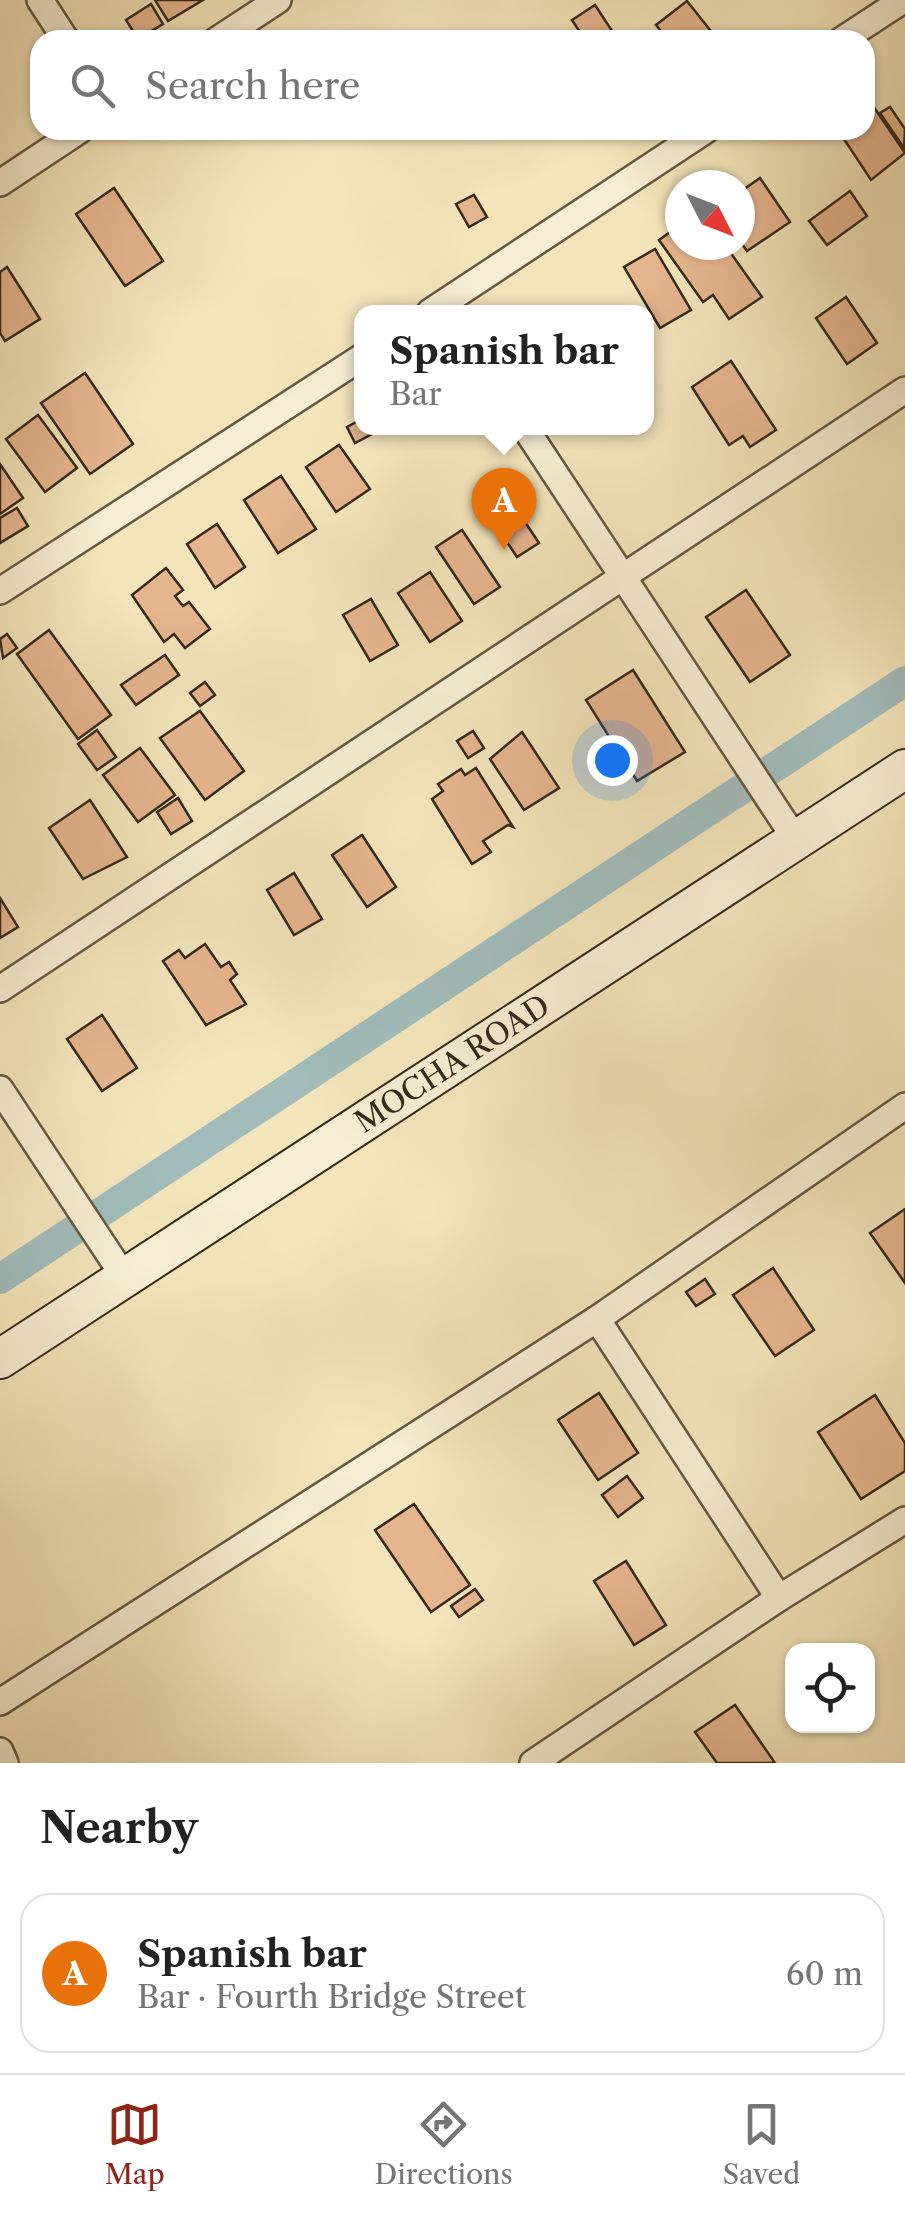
<!DOCTYPE html>
<html lang="en">
<head>
<meta charset="utf-8">
<style>
  body { margin:0; font-family:"Libre Caslon Text",serif; background:#f6f6f6; color:#222 }
  .controls { position:absolute; right:30px; bottom:30px; display:grid; overflow:hidden; border-radius:20px; box-shadow:0 2px 8px #0004 }
  .controls button { width:90px; height:90px; display:grid; place-items:center; padding:0; border:0; border-bottom:2px solid #e0e0e0; background:#fff; color:#222; font:50px sans-serif }
  .compass { position:absolute; left:665px; top:170px; width:90px; height:90px; border-radius:50%; background:#fff; box-shadow:0 2px 8px #0004; rotate:132deg }
  .you { position:absolute; left:612px; top:760px; width:35px; height:35px; margin:-25px; border:8px solid #fff; border-radius:50%; background:#1a73e8; box-shadow:0 0 0 15px #1a73e833 }
  .badge { display:grid; place-items:center; width:65px; height:65px; border-radius:50%; background:#8f2418; color:#fff; font-size:32px; font-weight:700 }
  .pin { position:absolute; translate:-50% -82px; filter:drop-shadow(0 2px 5px #0008) }
  .pin::after { content:''; position:absolute; top:52px; width:35px; height:30px; background:inherit; clip-path:polygon(0 0,100% 0,50% 100%) }
  .popup { position:absolute; left:354px; top:305px; width:300px; height:130px; box-sizing:border-box; display:grid; place-content:center; border-radius:20px; background:#fff; filter:drop-shadow(0 2px 8px #0005); font-size:32px; white-space:nowrap; color:#767676 }
  .popup b { font-size:38px; color:#222 }
  .popup::after { content:''; position:absolute; left:50%; top:100%; margin-left:-20px; border:20px solid transparent; border-top-color:#fff }
  .list { margin:0; padding:0; list-style:none }
  h2 { display:flex; justify-content:space-between; align-items:center; height:130px; margin:0; padding:0 40px; font-size:42px }
  h2 small { font-size:32px; font-weight:400; color:#767676 }
  .list li { display:grid; grid-template-columns:65px 1fr auto; gap:30px; align-items:center; box-sizing:border-box; height:160px; margin:0 20px 20px; padding:0 20px; border:2px solid #e0e0e0; border-radius:30px }
  .list b { display:block; font-size:38px; white-space:nowrap }
  .list p { margin:0; font-size:32px; white-space:nowrap; color:#767676 }
  .list em { font-size:32px; font-style:normal; color:#767676 }
  .icon { flex:none; width:55px; height:55px; fill:none; stroke:currentColor; stroke-width:2; stroke-linecap:round; stroke-linejoin:round }
  .map { position:relative; flex:none; width:905px; height:1763px; overflow:hidden }
  .search { position:absolute; background:#fff; box-shadow:0 2px 8px #0004; left:30px; right:30px; top:30px; height:110px; display:flex; align-items:center; gap:25px; box-sizing:border-box; padding:0 35px; border-radius:30px; color:#767676; font-size:38px }
  .sheet { height:310px; background:#fff }
  nav { display:flex; justify-content:space-around; align-items:center; box-sizing:border-box; height:140px; border-top:2px solid #e0e0e0; background:#fff; font-size:28px; color:#767676 }
  nav a { display:grid; justify-items:center; gap:5px }
  nav .on { color:#8f2418 }
  .map>svg:first-child { display:block }
  .lines { fill:none; stroke-linecap:round; stroke-linejoin:round }
  .canal { stroke:#a1bcbb; stroke-width:30 }
  .building { fill:#e5b58e; stroke:#34291a; stroke-width:2.5 }
  .street-casing { stroke:#645842; stroke-width:30 }
  .secondary-casing { stroke:#34291a; stroke-width:42 }
  .street { stroke:#f7edd2; stroke-width:25 }
  .secondary { stroke:#f7edd2; stroke-width:38 }
  .labels { text-anchor:middle; stroke-width:10; stroke-linejoin:round; paint-order:stroke }
  .street-label { font-size:30px; fill:#34291a; stroke:#f7edd2 }
</style>
</head>
<body>
<div class="map">
<svg width="905" height="1763" viewBox="0 0 905 1763">
  <rect width="100%" height="100%" fill="#f3e4ba"/>
  <filter id="stains"><feTurbulence type="fractalNoise" baseFrequency=".002" numOctaves="4"/><feColorMatrix values="0 0 0 0 .2 0 0 0 0 .09 0 0 0 0 .02 0 0 0 .5 -.17"/></filter>
  <radialGradient id="worn" r=".72"><stop offset=".6" stop-color="#630" stop-opacity="0"/><stop offset="1" stop-color="#630" stop-opacity=".3"/></radialGradient>
  <g class="lines">
    <polyline class="canal" points="0,1279 905,681"/>
  </g>
  <g class="building">
    <polygon points="155,0 203,0 168,21"/>
    <polygon points="687,1 718,40 668,40 656,25"/>
    <polygon points="151,4 163,24 138,39 126,20"/>
    <polygon points="595,5 618,40 585,40 572,20"/>
    <polygon points="865,94 905,153 871,180 838,130 865,130"/>
    <polygon points="890,107 905,129 904,148 880,113"/>
    <polygon points="760,178 790,222 747,251 740,241 740,192"/>
    <polygon points="114,188 163,261 125,286 76,214"/>
    <polygon points="850,191 867,216 827,245 809,221"/>
    <polygon points="474,195 487,217 469,227 456,204"/>
    <polygon points="680,225 680,245 725,245 762,297 729,319 713,295 703,302 659,240"/>
    <polygon points="655,249 691,310 660,328 624,267"/>
    <polygon points="7,267 40,319 5,341 0,333 0,272"/>
    <polygon points="846,297 877,343 847,364 816,318"/>
    <polygon points="731,361 776,430 750,447 743,436 729,445 692,387"/>
    <polygon points="85,373 133,444 90,474 41,403"/>
    <polygon points="38,415 77,468 45,492 6,439"/>
    <polygon points="362,419 362,428 369,428 372,434 355,443 347,427"/>
    <polygon points="339,445 370,489 336,512 306,467"/>
    <polygon points="0,464 23,498 0,514"/>
    <polygon points="281,476 316,529 278,553 244,500"/>
    <polygon points="513,504 539,543 517,557 491,518"/>
    <polygon points="17,508 28,526 0,543 0,518"/>
    <polygon points="217,524 245,567 215,588 187,544"/>
    <polygon points="462,530 500,587 474,604 436,547"/>
    <polygon points="166,568 183,590 175,596 183,606 189,602 210,629 185,648 174,634 164,642 132,595"/>
    <polygon points="430,572 462,621 430,642 398,593"/>
    <polygon points="746,590 790,655 750,682 706,617"/>
    <polygon points="371,599 398,645 370,661 343,615"/>
    <polygon points="49,630 111,715 78,739 17,654"/>
    <polygon points="7,634 17,648 3,658 0,639"/>
    <polygon points="165,655 179,675 136,705 121,685"/>
    <polygon points="633,670 685,752 637,781 586,700"/>
    <polygon points="205,682 215,695 200,706 190,693"/>
    <polygon points="200,711 244,771 205,800 160,738"/>
    <polygon points="97,730 116,757 97,770 78,744"/>
    <polygon points="473,731 484,748 468,758 457,741"/>
    <polygon points="522,732 559,788 524,810 490,759"/>
    <polygon points="140,748 175,795 138,822 103,775"/>
    <polygon points="476,768 513,827 508,825 483,841 491,852 472,864 432,799 443,791 438,784 461,769 465,775"/>
    <polygon points="178,798 192,821 171,834 157,812"/>
    <polygon points="90,800 127,857 83,879 49,828"/>
    <polygon points="362,835 396,887 367,907 332,855"/>
    <polygon points="294,873 322,919 294,935 267,890"/>
    <polygon points="0,898 18,927 0,938"/>
    <polygon points="205,944 221,967 229,962 237,974 230,980 246,1004 206,1025 163,961 179,950 185,958"/>
    <polygon points="102,1015 137,1068 102,1091 67,1039"/>
    <polygon points="905,1209 905,1283 870,1233"/>
    <polygon points="773,1268 814,1330 775,1356 733,1295"/>
    <polygon points="705,1279 715,1294 696,1306 686,1292"/>
    <polygon points="599,1393 638,1453 598,1480 558,1420"/>
    <polygon points="875,1395 905,1443 905,1471 861,1499 818,1432"/>
    <polygon points="627,1476 643,1498 618,1517 602,1495"/>
    <polygon points="414,1504 470,1585 431,1612 375,1530"/>
    <polygon points="626,1561 666,1625 634,1645 594,1581"/>
    <polygon points="475,1589 483,1600 459,1617 451,1606"/>
    <polygon points="735,1705 775,1763 717,1763 695,1732"/>
  </g>
  <g class="lines">
    <defs>
      <g id="street">
        <polyline points="40,0 66,40"/>
        <polyline points="217,40 278,0"/>
        <polyline points="842,40 903,0"/>
        <polyline points="0,183 80,130"/>
        <polyline points="430,312 706,130"/>
        <polyline points="525,428 796,840"/>
        <polyline points="0,591 362,357"/>
        <polyline points="0,989 905,390"/>
        <polyline points="0,1089 125,1278"/>
        <polyline points="597,1319 779,1598"/>
        <polyline points="0,1702 597,1319 905,1106"/>
        <polyline points="0,1751 5,1763"/>
        <polyline points="533,1763 779,1598 905,1520"/>
      </g>
      <g id="secondary">
        <path id="s1" d="M0,1359L905,769"/>
      </g>
    </defs>
    <use href="#street" class="street-casing"/>
    <use href="#secondary" class="secondary-casing"/>
    <use href="#street" class="street"/>
    <use href="#secondary" class="secondary"/>
  </g>
  <g class="labels">
    <g class="street-label">
      <text dy="10" stroke="none"><textPath href="#s1" startOffset="540">MOCHA ROAD</textPath></text>
    </g>
  </g>
  <rect width="100%" height="100%" filter="url(#stains)"/>
  <rect width="100%" height="100%" fill="url(#worn)"/>
</svg>
<div class="controls">
<button><svg class="icon" aria-label="locate" viewBox="0 0 24 24"><circle cx="12" cy="12" r="6"/><path d="M12 2v4M12 18v4M2 12h4M18 12h4"/></svg></button>
</div>
<svg class="compass" viewBox="-18 -18 36 36"><path d="M0-13l5 13h-10z" fill="#e53935"/><path d="M0 13l5-13h-10z" fill="#767676"/></svg>
<div class="you"></div>
<div class="pin badge" style="left:504px;top:550px;background:#e8710a">A</div>
<div class="popup"><b>Spanish bar</b>Bar</div>
<div class="search"><svg class="icon" aria-label="search" viewBox="0 0 24 24"><circle cx="10" cy="10" r="6"/><path d="M15 15l6 6"/></svg>Search here</div>
</div>
<section class="sheet">
<h2>Nearby<small></small></h2>
<ul class="list">
<li><span class="badge" style="background:#e8710a">A</span><div><b>Spanish bar</b><p>Bar · Fourth Bridge Street</p></div><em>60 m</em></li>
</ul>
</section>
<nav>
<a class="on"><svg class="icon" aria-label="map" viewBox="0 0 24 24"><path d="M3 6l6-2 6 2 6-2v14l-6 2-6-2-6 2zM9 4v14M15 6v14"/></svg>Map</a>
<a><svg class="icon" aria-label="directions" viewBox="0 0 24 24"><path d="M12 3l9 9-9 9-9-9zM9 14v-3h6M13 9l2 2-2 2"/></svg>Directions</a>
<a><svg class="icon" aria-label="saved" viewBox="0 0 24 24"><path d="M7 4h10v16l-5-4-5 4z"/></svg>Saved</a>
</nav>
</body>
</html>
